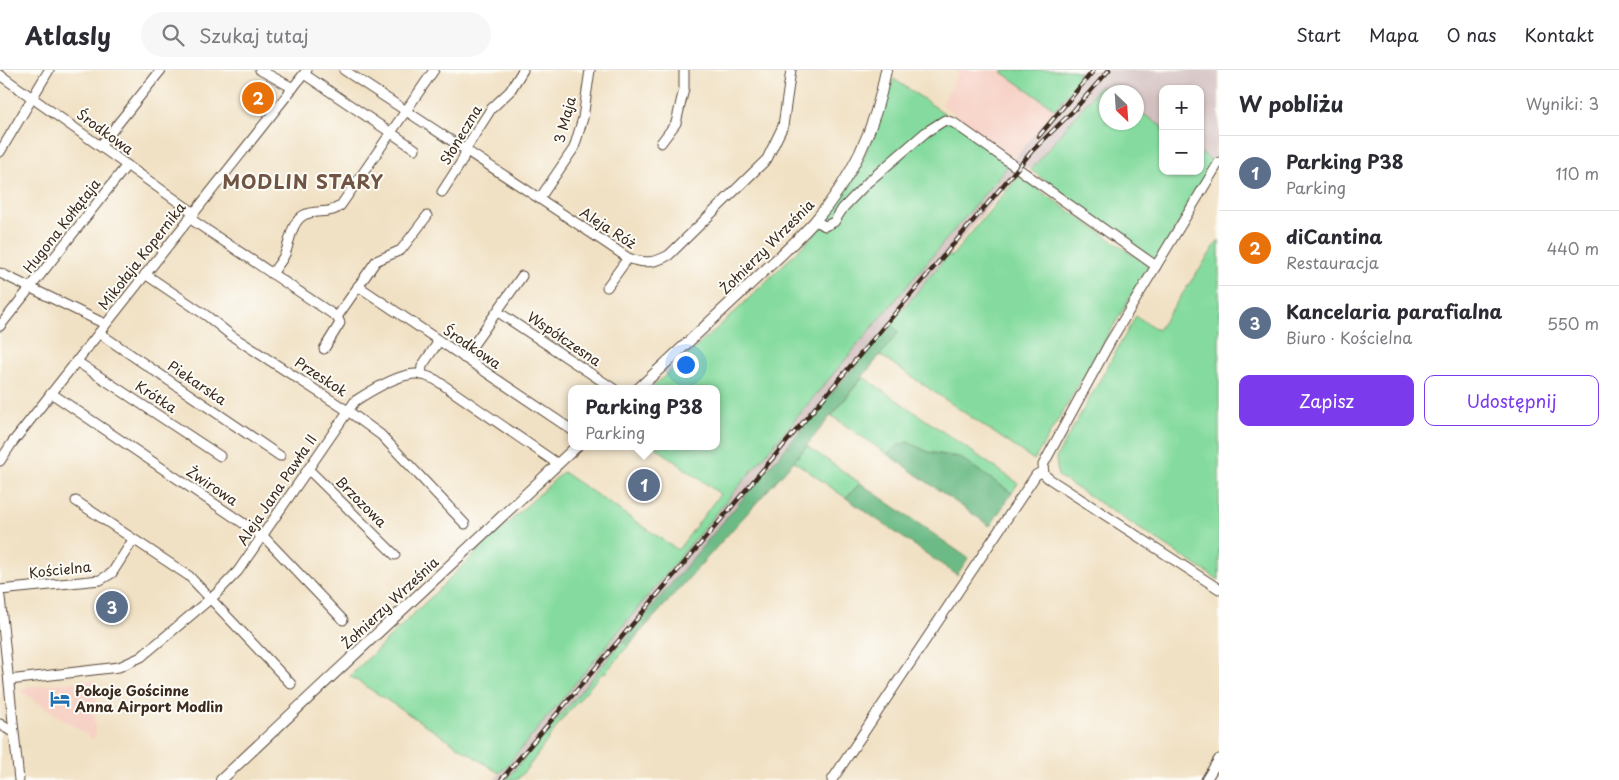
<!DOCTYPE html>
<html lang="pl">
<head>
<meta charset="utf-8">
<style>
  body { margin:0; font-family:"Playpen Sans",sans-serif; background:#f7f7f7; color:#2b2b33 }
  .controls { position:absolute; right:15px; top:15px; display:grid; overflow:hidden; border-radius:10px; box-shadow:0 1px 4px #0004 }
  .controls button { width:45px; height:45px; display:grid; place-items:center; padding:0; border:0; border-bottom:1px solid #e1e1e2; background:#fff; color:#2b2b33; font:25px sans-serif }
  .compass { position:absolute; left:1099px; top:15px; width:45px; height:45px; border-radius:50%; background:#fff; box-shadow:0 1px 4px #0004; rotate:155deg }
  .you { position:absolute; left:685px; top:294px; width:18px; height:18px; margin:-12px; border:4px solid #fff; border-radius:50%; background:#1a73e8; box-shadow:0 0 0 8px #1a73e833 }
  .badge { display:grid; place-items:center; width:32px; height:32px; border-radius:50%; background:#7c3aed; color:#fff; font-size:16px; font-weight:700 }
  .pin { position:absolute; translate:-50% -50%; border:2px solid #fff; box-shadow:0 1px 5px #0006 }
  .popup { position:absolute; left:568px; top:315px; width:152px; height:65px; box-sizing:border-box; display:grid; place-content:center; border-radius:10px; background:#fff; filter:drop-shadow(0 1px 4px #0005); font-size:16px; white-space:nowrap; color:#7c7c81 }
  .popup b { font-size:19px; color:#2b2b33 }
  .popup::after { content:''; position:absolute; left:50%; top:100%; margin-left:-10px; border:10px solid transparent; border-top-color:#fff }
  .list { margin:0; padding:0; list-style:none }
  h2 { display:flex; justify-content:space-between; align-items:center; height:65px; margin:0; padding:0 20px; font-size:21px }
  h2 small { font-size:16px; font-weight:400; color:#7c7c81 }
  .list li { display:grid; grid-template-columns:32px 1fr auto; gap:15px; align-items:center; box-sizing:border-box; height:75px; padding:0 20px; border-top:1px solid #e1e1e2 }
  .list b { display:block; font-size:19px; white-space:nowrap }
  .list p { margin:0; font-size:16px; white-space:nowrap; color:#7c7c81 }
  .list em { font-size:16px; font-style:normal; color:#7c7c81 }
  .actions { display:flex; gap:10px; padding:15px 20px }
  .actions a { flex:1; padding:11px 0; border:1px solid #7c3aed; border-radius:10px; text-align:center; font-size:18px; color:#7c3aed }
  .actions .main { background:#7c3aed; color:#fff }
  .icon { flex:none; width:28px; height:28px; fill:none; stroke:currentColor; stroke-width:2; stroke-linecap:round; stroke-linejoin:round }
  .map { position:relative; flex:none; width:1219px; height:710px; overflow:hidden }
  header { display:flex; align-items:center; gap:30px; box-sizing:border-box; height:70px; padding:0 25px; background:#fff; border-bottom:1px solid #e1e1e2 }
  header strong { font-size:24px }
  nav { display:flex; gap:28px; margin-inline-start:auto; font-size:18px }
  .search { width:350px; height:45px; background:#f7f7f7; display:flex; align-items:center; gap:12px; box-sizing:border-box; padding:0 18px; border-radius:28px; color:#7c7c81; font-size:19px }
  main { display:flex }
  aside { flex:1; background:#fff }
  .map>svg:first-child { display:block }
  .built { fill:#f7d1c6 }
  .industrial { fill:#d2bfbf }
  .green { fill:#85db9f; stroke:#60825e }
  .forest { fill:#6cbb86; stroke:#547252 }
  .lines { fill:none; stroke-linecap:round; stroke-linejoin:round }
  .minor-casing { stroke:#564537; stroke-width:11 }
  .major-casing { stroke:#564537; stroke-width:12 }
  .minor { stroke:#fff; stroke-width:9 }
  .major { stroke:#fff; stroke-width:10 }
  .rail-casing { stroke:#3b2a1e; stroke-width:4.5 }
  .rail { stroke:#fdfcf7; stroke-width:2.5; stroke-dasharray:8; stroke-linecap:butt }
  .labels { text-anchor:middle; stroke-width:4; stroke-linejoin:round; paint-order:stroke }
  .street-label { font-size:14px; fill:#3b2a1e; stroke:#fdfcf7 }
  .poi-label { font-size:14px; font-weight:bold; fill:#3b2a1e; stroke:#fdfcf7; text-anchor:start }
  .district-label { font-size:19px; font-weight:bold; letter-spacing:1px; fill:#715544; stroke:#fdfcf7 }
</style>
</head>
<body>
<header>
<strong>Atlasly</strong>
<div class="search"><svg class="icon" aria-label="search" viewBox="0 0 24 24"><circle cx="10" cy="10" r="6"/><path d="M15 15l6 6"/></svg>Szukaj tutaj</div>
<nav><a>Start</a><a>Mapa</a><a>O nas</a><a>Kontakt</a></nav>
</header>
<main>
<div class="map">
<svg width="1219" height="710" viewBox="0 0 1219 710">
  <rect width="100%" height="100%" fill="#fdfcf7"/>
  <filter id="ink" filterUnits="userSpaceOnUse"><feTurbulence type="fractalNoise" baseFrequency=".02" numOctaves="2"/><feDisplacementMap in="SourceGraphic" scale="10" xChannelSelector="R" yChannelSelector="G"/><feConvolveMatrix kernelMatrix="1 2 1 2 8 2 1 2 1" color-interpolation-filters="sRGB"/></filter>
  <filter id="wash" filterUnits="userSpaceOnUse"><feTurbulence type="fractalNoise" baseFrequency=".0096" numOctaves="4" result="noise"/><feDisplacementMap in="SourceGraphic" scale="20" xChannelSelector="R" yChannelSelector="G"/><feGaussianBlur stdDeviation="1.12" result="paint"/><feColorMatrix in="noise" values="0 0 0 0 0 0 0 0 0 0 0 0 0 0 0 0 0 1.4 0 .05"/><feComposite in="paint" operator="in"/></filter>
  <g filter="url(#wash)">
    <rect width="100%" height="100%" fill="#f1e1c4"/>
    <g class="built">
      <polygon points="959,0 1004,0 1002,2 1055,39 1014,88 942,35"/>
      <polygon points="95,610 97,633 92,634 96,664 93,669 22,622 26,617"/>
    </g>
    <g class="industrial">
      <polygon points="1074,0 1219,0 1219,72 1215,79 1216,85 1213,90 1200,82 1200,19 1163,19 1163,57 1137,40 1136,22 1110,22 1100,16 1031,100 1013,90 1082,6"/>
      <polygon points="1008,95 1017,103 506,710 494,710 505,698 729,428"/>
    </g>
    <g class="green">
      <polygon points="1004,0 1074,0 1083,5 1055,39 1002,2"/>
      <polygon points="894,9 1013,90 729,428 505,698 499,703 350,606 478,481 563,402 678,480 720,424 654,376 716,376 716,319 650,319 737,240 816,163 861,94"/>
      <polygon points="1100,16 1110,22 1106,22 1106,52 1136,52 1137,40 1163,57 1163,101 1200,101 1200,82 1214,92 1156,192 1111,160 1031,100"/>
      <polygon points="1019,106 1149,196 1034,390 880,285 899,262 890,254 949,184 951,187"/>
      <polygon points="1219,170 1219,510 1058,406 1056,388 1136,246 1158,260"/>
      <polygon points="863,307 1018,413 1012,423 959,387 928,382 908,372 899,375 887,384 832,346"/>
      <polygon points="807,376 860,413 846,428 794,391"/>
      <polygon points="623,571 628,576 604,604 602,603 563,648 530,695 517,710 506,710"/>
    </g>
    <g class="forest">
      <polygon points="890,254 899,262 794,391 628,576 623,571"/>
      <polygon points="908,372 928,382 948,386 959,387 1012,423 990,456 887,384 899,375"/>
      <polygon points="860,413 968,488 957,505 846,428"/>
    </g>
  </g>
  <g filter="url(#ink)">
    <g class="lines">
      <defs>
        <g id="minor">
          <polyline points="260,0 293,18"/>
          <path d="M344,0C439,63 534,124 628,188C644,194 655,193 669,185L767,89L783,56L791,0"/>
          <polyline points="304,4 415,79"/>
          <polyline points="0,5 194,143"/>
          <polyline points="661,73 676,53 684,19 684,0"/>
          <polyline points="100,76 161,0"/>
          <polyline points="0,82 49,0"/>
          <polyline points="1219,92 1110,272 1043,395 1044,404 1048,408 1219,519"/>
          <polyline points="442,122 462,91 468,75 491,39 510,21 523,0"/>
          <polyline points="540,128 574,78 583,48 590,0"/>
          <polyline points="189,148 337,247"/>
          <polyline points="815,151 825,156 834,152 843,138 868,112 926,62 945,50 954,53 1156,196"/>
          <polyline points="0,203 105,254"/>
          <polyline points="145,204 207,246 232,266 348,341 381,365 465,454"/>
          <path d="M272,204C276,197 282,191 285,184C290,172 291,152 304,145C315,139 331,145 341,135L434,0"/>
          <polyline points="358,216 572,360"/>
          <polyline points="607,217 628,188"/>
          <polyline points="498,242 614,319"/>
          <polyline points="337,247 376,191 401,180 427,146"/>
          <polyline points="0,256 127,95"/>
          <polyline points="99,263 280,386"/>
          <polyline points="324,279 340,253 337,247"/>
          <polyline points="464,288 522,206"/>
          <polyline points="76,291 220,386"/>
          <polyline points="421,305 422,296 439,271"/>
          <polyline points="51,323 265,468 343,550"/>
          <polyline points="0,391 12,373 307,0"/>
          <polyline points="308,399 395,485"/>
          <polyline points="76,431 189,506 291,614"/>
          <polyline points="0,520 100,510 112,503 133,470"/>
          <polyline points="0,527 19,710"/>
          <path d="M9,610L119,597L141,587L216,524L238,501L355,331C369,322 397,305 414,304C422,303 429,307 436,310L558,394"/>
          <polyline points="0,654 14,663"/>
          <polyline points="832,710 1036,405 1043,401"/>
          <polyline points="1206,710 1219,689"/>
        </g>
        <g id="major">
          <path d="M638,319C674,285 710,252 746,218C769,196 793,175 814,152C852,109 876,56 886,0"/>
          <polyline points="221,710 577,376"/>
        </g>
      </defs>
      <use href="#minor" class="minor-casing"/>
      <use href="#major" class="major-casing"/>
      <use href="#minor" class="minor"/>
      <use href="#major" class="major"/>
      <defs>
        <g id="rail">
          <polyline points="1039,66 1094,0"/>
          <polyline points="501,710 1032,81 1074,40 1109,0"/>
        </g>
      </defs>
      <use href="#rail" class="rail-casing"/>
      <use href="#rail" class="rail"/>
    </g>
  </g>
  <defs>
    <symbol id="hotel-bare" viewBox="-9 -9 18 18"><path d="M-6-4.5h1.5V1H6V5H4.5V3h-9V5H-6ZM-4 0a1.8 1.8 0 1 1 3.6 0ZM.5 0V-2.5h3Q6-2.5 6 0Z" fill="#1f6fb2" stroke="#fdfcf7" stroke-width="2.5" paint-order="stroke"/></symbol>
  </defs>
  <g fill-rule="evenodd">
    <use href="#hotel-bare" x="46" y="615" width="28" height="28"/>
  </g>
  <g class="labels">
    <g class="street-label">
      <text transform="translate(565 50) rotate(-75)" y="5">3 Maja</text>
      <text transform="translate(105 62) rotate(36)" y="5">Środkowa</text>
      <text transform="translate(461 65) rotate(-59)" y="5">Słoneczna</text>
      <text transform="translate(62 156) rotate(-52)" y="5">Hugona Kołłątaja</text>
      <text transform="translate(608 158) rotate(33)" y="5">Aleja Róż</text>
      <text transform="translate(767 177) rotate(-45)" y="5">Żołnierzy Września</text>
      <text transform="translate(142 186) rotate(-52)" y="5">Mikołaja Kopernika</text>
      <text transform="translate(564 269) rotate(34)" y="5">Współczesna</text>
      <text transform="translate(472 277) rotate(34)" y="5">Środkowa</text>
      <text transform="translate(321 307) rotate(33)" y="5">Przeskok</text>
      <text transform="translate(197 313) rotate(34)" y="5">Piekarska</text>
      <text transform="translate(156 327) rotate(33)" y="5">Krótka</text>
      <text transform="translate(212 416) rotate(34)" y="5">Żwirowa</text>
      <text transform="translate(277 420) rotate(-56)" y="5">Aleja Jana Pawła II</text>
      <text transform="translate(361 432) rotate(45)" y="5">Brzozowa</text>
      <text transform="translate(60 500) rotate(-6)" y="5">Kościelna</text>
      <text transform="translate(390 533) rotate(-43)" y="5">Żołnierzy Września</text>
    </g>
    <g class="poi-label">
      <text x="75" y="626">Pokoje Gościnne<tspan x="75" dy="16">Anna Airport Modlin</tspan></text>
    </g>
    <g class="district-label">
      <text x="303" y="119">MODLIN STARY</text>
    </g>
  </g>
</svg>
<div class="controls">
<button>+</button>
<button>−</button>
</div>
<svg class="compass" viewBox="-18 -18 36 36"><path d="M0-13l5 13h-10z" fill="#e53935"/><path d="M0 13l5-13h-10z" fill="#7c7c81"/></svg>
<div class="you"></div>
<div class="pin badge" style="left:644px;top:415px;background:#5c6f8a">1</div>
<div class="popup"><b>Parking P38</b>Parking</div>
<div class="pin badge" style="left:258px;top:28px;background:#e8710a">2</div>
<div class="pin badge" style="left:112px;top:537px;background:#5c6f8a">3</div>
</div>
<aside>
<h2>W pobliżu<small>Wyniki: 3</small></h2>
<ul class="list">
<li><span class="badge" style="background:#5c6f8a">1</span><div><b>Parking P38</b><p>Parking</p></div><em>110 m</em></li>
<li><span class="badge" style="background:#e8710a">2</span><div><b>diCantina</b><p>Restauracja</p></div><em>440 m</em></li>
<li><span class="badge" style="background:#5c6f8a">3</span><div><b>Kancelaria parafialna</b><p>Biuro · Kościelna</p></div><em>550 m</em></li>
</ul>
<div class="actions"><a class="main">Zapisz</a><a>Udostępnij</a></div>
</aside>
</main>
</body>
</html>
